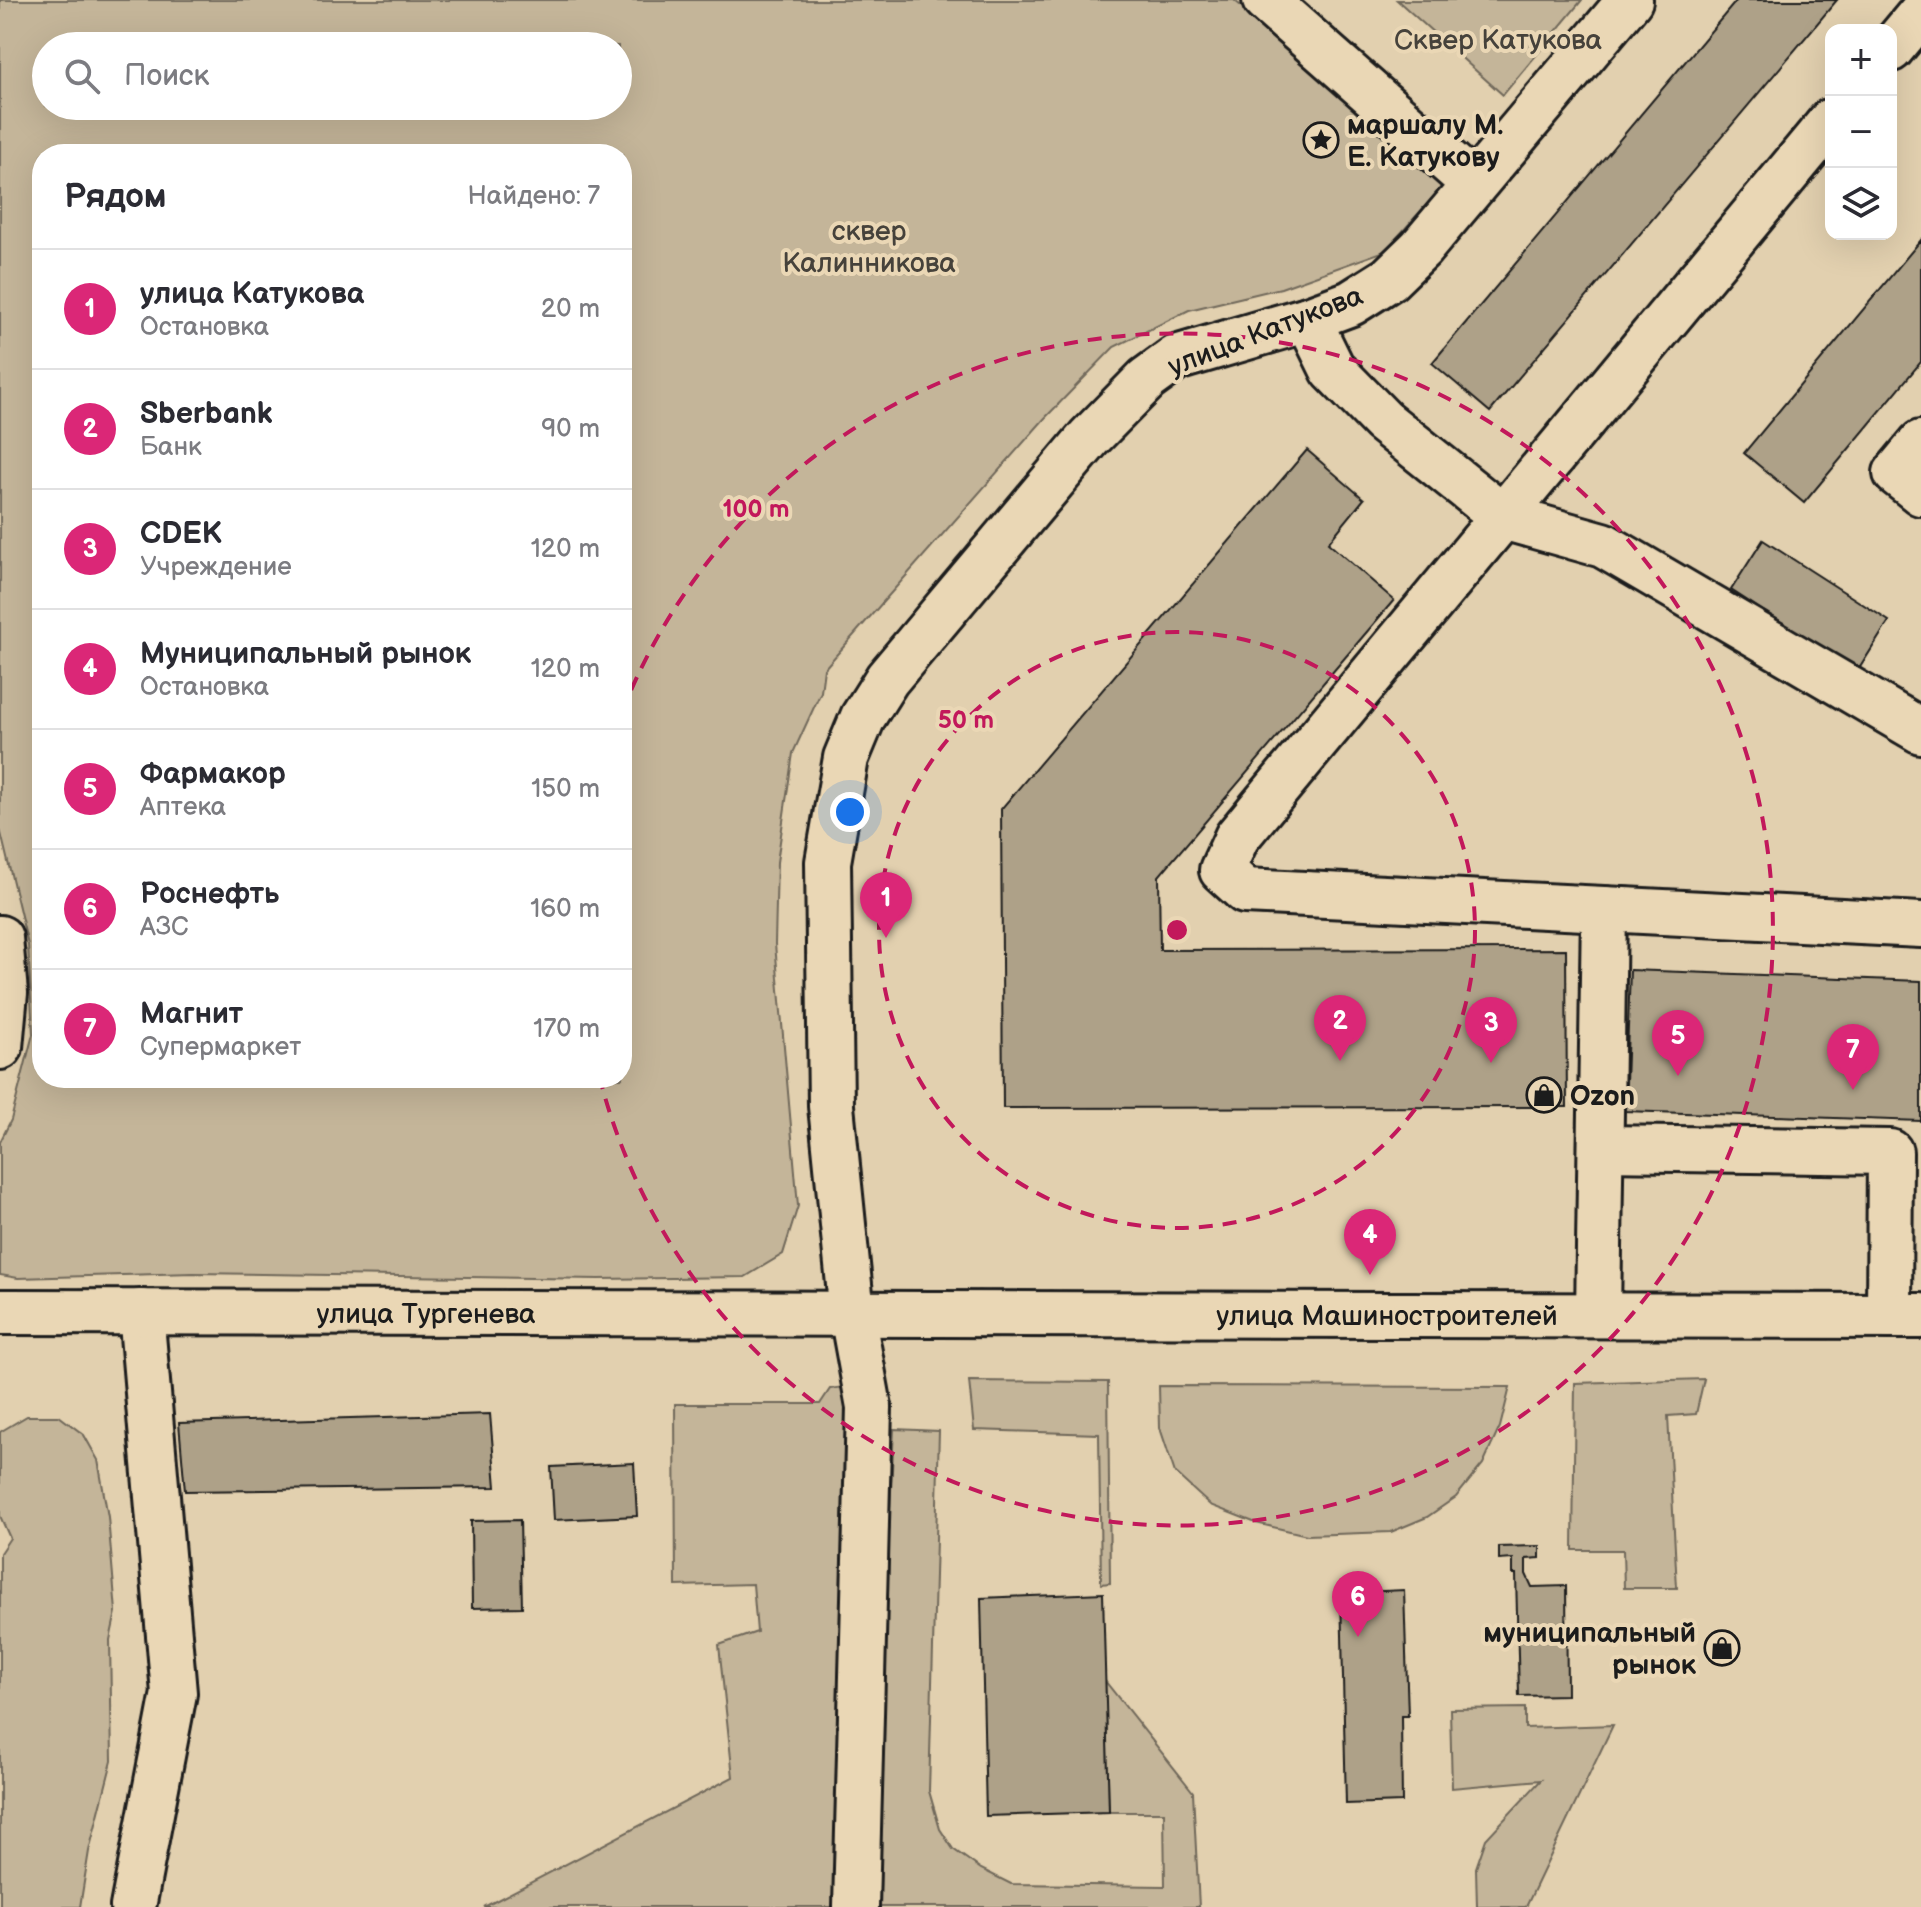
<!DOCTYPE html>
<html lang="ru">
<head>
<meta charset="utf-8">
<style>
  body { margin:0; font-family:"Balsamiq Sans",sans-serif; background:#f2f2f3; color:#2b2b33 }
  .controls { position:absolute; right:24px; top:24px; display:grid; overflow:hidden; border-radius:16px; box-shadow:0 8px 32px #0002 }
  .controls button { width:72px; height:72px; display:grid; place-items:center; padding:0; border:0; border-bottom:2px solid #e1e1e2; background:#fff; color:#2b2b33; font:40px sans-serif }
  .you { position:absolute; left:850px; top:812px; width:28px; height:28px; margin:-20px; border:6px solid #fff; border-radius:50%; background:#1a73e8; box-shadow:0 0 0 12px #1a73e833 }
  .badge { display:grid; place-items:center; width:52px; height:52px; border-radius:50%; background:#db2777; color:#fff; font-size:26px; font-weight:700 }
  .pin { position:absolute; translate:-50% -66px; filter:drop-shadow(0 2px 4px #0008) }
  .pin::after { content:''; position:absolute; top:42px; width:28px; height:24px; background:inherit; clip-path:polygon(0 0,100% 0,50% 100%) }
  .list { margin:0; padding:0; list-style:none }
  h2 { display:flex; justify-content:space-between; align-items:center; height:104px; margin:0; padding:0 32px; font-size:34px }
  h2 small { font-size:26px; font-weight:400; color:#7c7c81 }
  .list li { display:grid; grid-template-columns:52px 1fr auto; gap:24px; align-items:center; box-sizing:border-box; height:120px; padding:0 32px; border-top:2px solid #e1e1e2 }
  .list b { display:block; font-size:30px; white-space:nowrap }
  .list p { margin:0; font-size:26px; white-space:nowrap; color:#7c7c81 }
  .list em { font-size:26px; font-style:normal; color:#7c7c81 }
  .icon { flex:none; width:44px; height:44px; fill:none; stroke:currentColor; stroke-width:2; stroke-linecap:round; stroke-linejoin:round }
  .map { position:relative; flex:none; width:1921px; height:1907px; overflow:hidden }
  .search { position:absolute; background:#fff; box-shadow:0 8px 32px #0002; left:32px; top:32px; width:600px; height:88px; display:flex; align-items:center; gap:20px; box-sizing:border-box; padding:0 28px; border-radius:44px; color:#7c7c81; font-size:30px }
  .panel { position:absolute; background:#fff; box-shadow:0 8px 32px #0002; left:32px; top:144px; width:600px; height:944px; border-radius:32px }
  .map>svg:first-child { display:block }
  .green { fill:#c4b599; stroke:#70685a; stroke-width:2; fill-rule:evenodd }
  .building { fill:#aea188; stroke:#1c1c1c; stroke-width:2 }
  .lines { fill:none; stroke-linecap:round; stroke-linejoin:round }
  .minor-casing { stroke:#1c1c1c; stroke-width:50 }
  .major-casing { stroke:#1c1c1c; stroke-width:50 }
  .minor { stroke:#ead7b5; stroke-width:44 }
  .major { stroke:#ead7b5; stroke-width:44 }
  .ring { fill:none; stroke:#c2185b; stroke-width:4; stroke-dasharray:14 10 }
  .labels { text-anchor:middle; stroke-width:8; stroke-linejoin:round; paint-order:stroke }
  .park-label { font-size:28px; fill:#46423b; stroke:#ead7b5 }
  .poi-label { font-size:28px; font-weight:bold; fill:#1c1c1c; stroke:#ead7b5; text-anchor:start }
  .street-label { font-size:28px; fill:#1c1c1c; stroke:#ead7b5 }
  .centre { fill:#c2185b; stroke:#ead7b5; stroke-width:4 }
  .ring-label { font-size:24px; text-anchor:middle; font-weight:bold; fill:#c2185b; stroke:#ead7b5; stroke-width:8; stroke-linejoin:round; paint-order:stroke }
</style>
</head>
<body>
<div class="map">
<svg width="1921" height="1907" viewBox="0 0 1921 1907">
  <rect width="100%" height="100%" fill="#e2d0af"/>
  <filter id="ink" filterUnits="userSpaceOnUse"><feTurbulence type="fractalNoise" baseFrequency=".0125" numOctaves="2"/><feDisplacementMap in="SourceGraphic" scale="16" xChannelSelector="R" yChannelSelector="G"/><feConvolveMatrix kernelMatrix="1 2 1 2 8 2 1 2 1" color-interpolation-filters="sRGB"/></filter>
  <g filter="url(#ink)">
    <g class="green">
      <path d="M0,0H1234L1352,101L1443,186L1385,251L1281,288L1189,310L1114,347L1045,418L824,669L821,692L793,753L777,862L775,944L798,1206L783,1254L745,1277L599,1279L193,1273L18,1278L0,1275V1142L11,1120L33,1034L28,945L0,829ZM46,46H618V106H46ZM42,154H622V1078H42Z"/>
      <polygon points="1397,0 1582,0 1503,95"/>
      <polygon points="1704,1379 1696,1414 1668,1416 1677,1588 1624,1588 1623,1550 1573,1550 1575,1383"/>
      <polygon points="969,1381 1108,1382 1110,1583 1101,1584 1099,1434 974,1430"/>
      <polygon points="1159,1386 1510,1387 1500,1427 1483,1464 1456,1497 1427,1517 1391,1532 1307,1535 1256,1523 1210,1505 1175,1473 1160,1428"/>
      <polygon points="844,1387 854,1395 838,1729 836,1907 484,1907 733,1777 719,1645 757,1632 753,1584 676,1586 675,1404 820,1404 830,1389"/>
      <polygon points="27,1416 59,1416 84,1435 98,1460 108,1517 116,1612 110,1640 112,1761 89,1851 80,1907 0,1907 0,1553 10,1538 0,1516 0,1432"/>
      <polygon points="894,1429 939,1431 929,1791 940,1829 953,1849 981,1869 1011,1884 1165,1886 1164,1812 1109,1812 1105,1681 1193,1792 1199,1907 871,1907"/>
      <polygon points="1525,1708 1525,1728 1613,1725 1526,1907 1477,1907 1476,1868 1486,1839 1541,1780 1452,1788 1450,1709"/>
    </g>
    <g class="building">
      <polygon points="1737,0 1837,0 1490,412 1432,363"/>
      <polygon points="1921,240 1921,362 1804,503 1744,453"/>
      <polygon points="1307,450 1364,499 1328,543 1394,600 1159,876 1160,950 1566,949 1567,1107 1003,1108 1001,809"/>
      <polygon points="1763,540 1889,621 1857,672 1731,590"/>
      <polygon points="1630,970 1921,981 1921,1121 1625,1111"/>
      <polygon points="490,1414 496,1487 185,1491 179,1423"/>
      <polygon points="634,1463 637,1516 554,1520 551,1467"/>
      <polygon points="520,1520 522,1607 472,1608 471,1521"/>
      <polygon points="1540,1546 1540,1558 1526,1559 1526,1574 1532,1587 1566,1586 1567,1695 1519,1696 1516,1574 1513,1574 1513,1559 1499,1560 1499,1547"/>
      <polygon points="1404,1590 1408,1716 1401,1716 1402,1802 1346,1804 1341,1593"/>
      <polygon points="1103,1593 1109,1812 986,1816 981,1598"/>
    </g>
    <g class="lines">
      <defs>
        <g id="minor">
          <polyline points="1265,0 1474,184"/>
          <polyline points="1891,49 1921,13"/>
          <polyline points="1831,121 1237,837 1222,870 1245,891 1921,925"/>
          <polyline points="1308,319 1333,370 1383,421 1503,517 1603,545 1921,731"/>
          <polyline points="1921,443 1896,473 1921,493"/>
          <polyline points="0,938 5,993 0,1047"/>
          <polyline points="1601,1148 1890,1152 1889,1316"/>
          <polyline points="1598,1315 1604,909"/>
          <polyline points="133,1907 174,1693 141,1312"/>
          <polyline points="856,1907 869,1407 852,1314 831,1106 828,862 846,758 863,717 887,679 1089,438 1147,379 1176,358 1308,319 1351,303 1389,279 1421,248 1630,0"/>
        </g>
        <polyline id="major" points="0,1312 1921,1316"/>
      </defs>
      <use href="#minor" class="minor-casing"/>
      <use href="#major" class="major-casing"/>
      <use href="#minor" class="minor"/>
      <use href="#major" class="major"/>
    </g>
  </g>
  <g class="ring">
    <circle cx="1177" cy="930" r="298"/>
    <path d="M622 712A596 596 0 1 1 600 1079"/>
  </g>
  <defs>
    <symbol id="sight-ring" viewBox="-11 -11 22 22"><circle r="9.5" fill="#ead7b5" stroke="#1c1c1c" stroke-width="1.5"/><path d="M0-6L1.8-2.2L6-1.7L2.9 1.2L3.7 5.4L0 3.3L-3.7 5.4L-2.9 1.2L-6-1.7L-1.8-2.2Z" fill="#1c1c1c"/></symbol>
    <symbol id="shop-ring" viewBox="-11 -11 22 22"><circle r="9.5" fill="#ead7b5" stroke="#1c1c1c" stroke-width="1.5"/><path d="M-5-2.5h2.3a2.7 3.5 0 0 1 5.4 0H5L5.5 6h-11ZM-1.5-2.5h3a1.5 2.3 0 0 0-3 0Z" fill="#1c1c1c"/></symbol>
  </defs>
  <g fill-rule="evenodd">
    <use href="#sight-ring" x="1301" y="120" width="40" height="40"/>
    <use href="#shop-ring" x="1524" y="1075" width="40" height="40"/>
    <use href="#shop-ring" x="1702" y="1628" width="40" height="40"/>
  </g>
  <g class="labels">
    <g class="park-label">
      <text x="1498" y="49">Сквер Катукова</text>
      <text x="869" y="240">сквер<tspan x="869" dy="32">Калинникова</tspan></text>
    </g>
    <g class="poi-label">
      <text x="1347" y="134">маршалу М.<tspan x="1347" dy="32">Е. Катукову</tspan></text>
      <text x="1570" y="1105">Ozon</text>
      <text x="1696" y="1642" text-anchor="end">муниципальный<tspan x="1696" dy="32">рынок</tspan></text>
    </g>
    <g class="street-label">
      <text transform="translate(1265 330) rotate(-21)" y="10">улица Катукова</text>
      <text x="426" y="1323">улица Тургенева</text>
      <text x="1387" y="1325">улица Машиностроителей</text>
    </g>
  </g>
  <circle cx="1177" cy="930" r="12" class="centre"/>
  <g class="ring-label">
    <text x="756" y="517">100 m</text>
    <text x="966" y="728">50 m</text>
  </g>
</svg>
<div class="controls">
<button>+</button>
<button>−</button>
<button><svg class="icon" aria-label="layers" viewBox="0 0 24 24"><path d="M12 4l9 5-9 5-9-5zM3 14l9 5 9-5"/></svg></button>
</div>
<div class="you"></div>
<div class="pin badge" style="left:886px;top:938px">1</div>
<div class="pin badge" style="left:1340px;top:1061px">2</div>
<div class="pin badge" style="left:1491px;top:1063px">3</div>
<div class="pin badge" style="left:1370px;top:1275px">4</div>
<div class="pin badge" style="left:1678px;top:1076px">5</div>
<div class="pin badge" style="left:1358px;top:1637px">6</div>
<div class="pin badge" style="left:1853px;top:1090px">7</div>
<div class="search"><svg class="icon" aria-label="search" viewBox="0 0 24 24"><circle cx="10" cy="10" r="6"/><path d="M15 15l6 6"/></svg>Поиск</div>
<section class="panel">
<h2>Рядом<small>Найдено: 7</small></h2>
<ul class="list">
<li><span class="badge">1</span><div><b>улица Катукова</b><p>Остановка</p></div><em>20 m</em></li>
<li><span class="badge">2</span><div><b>Sberbank</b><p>Банк</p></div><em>90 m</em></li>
<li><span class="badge">3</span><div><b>CDEK</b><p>Учреждение</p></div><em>120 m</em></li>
<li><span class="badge">4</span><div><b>Муниципальный рынок</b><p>Остановка</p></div><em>120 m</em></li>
<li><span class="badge">5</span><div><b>Фармакор</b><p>Аптека</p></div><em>150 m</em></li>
<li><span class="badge">6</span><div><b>Роснефть</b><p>АЗС</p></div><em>160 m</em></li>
<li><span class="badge">7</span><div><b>Магнит</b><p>Супермаркет</p></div><em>170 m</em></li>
</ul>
</section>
</div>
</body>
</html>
